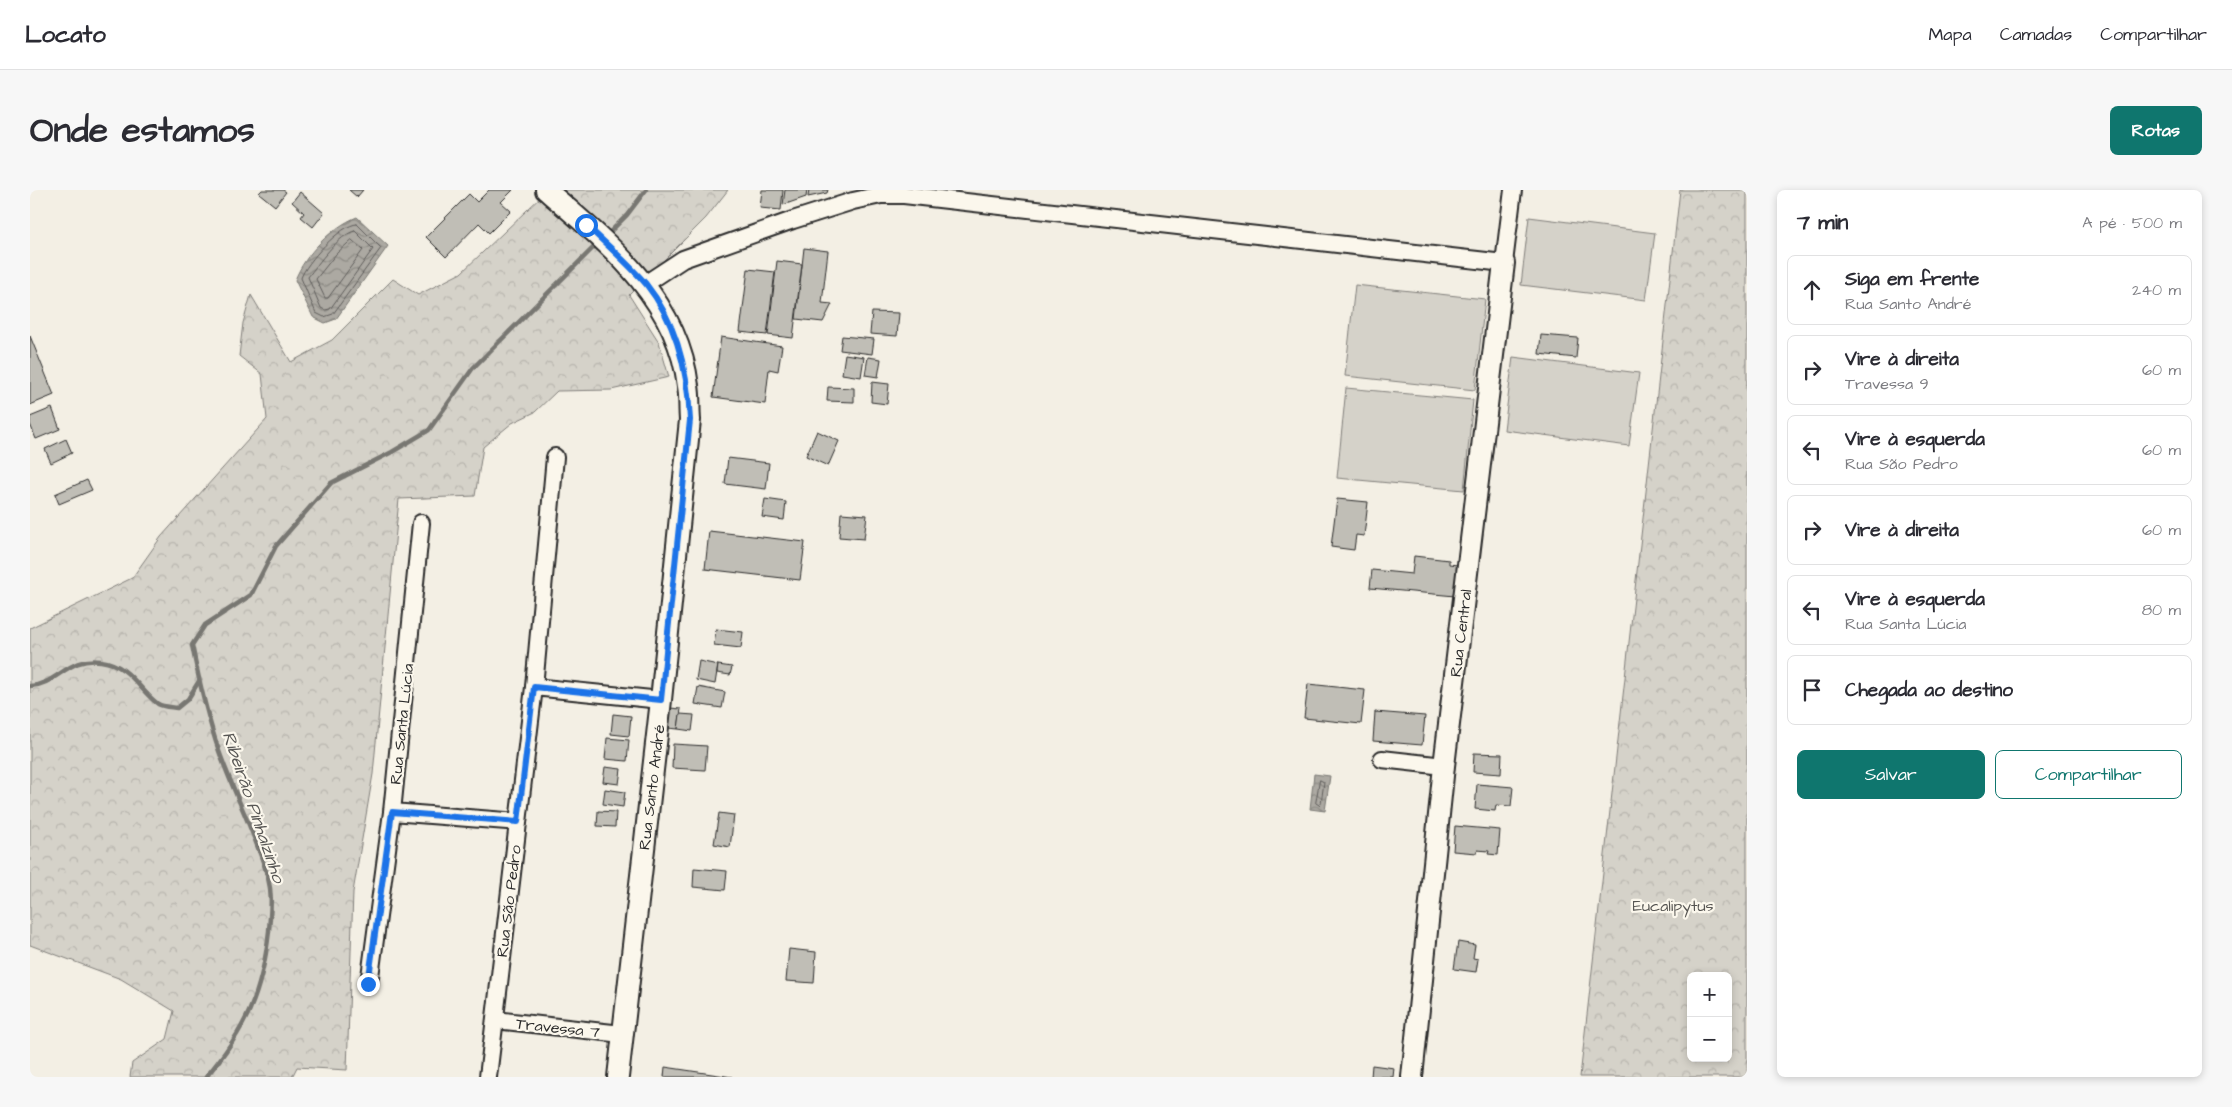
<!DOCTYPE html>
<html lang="pt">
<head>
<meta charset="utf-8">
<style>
  body { margin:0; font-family:"Architects Daughter",sans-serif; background:#f7f7f7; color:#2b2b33 }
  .controls { position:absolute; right:15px; bottom:15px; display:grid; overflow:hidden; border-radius:8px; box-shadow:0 2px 8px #0003 }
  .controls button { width:45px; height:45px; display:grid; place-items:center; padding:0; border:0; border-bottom:1px solid #e1e1e2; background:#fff; color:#2b2b33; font:25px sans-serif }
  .stop { position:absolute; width:15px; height:15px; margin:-11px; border:4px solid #1a73e8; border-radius:50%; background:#fff }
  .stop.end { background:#1a73e8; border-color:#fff; box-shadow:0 1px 5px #0008 }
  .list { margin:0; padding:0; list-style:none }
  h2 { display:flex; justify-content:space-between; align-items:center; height:65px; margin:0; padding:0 20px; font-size:21px }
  h2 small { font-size:16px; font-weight:400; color:#7c7c81 }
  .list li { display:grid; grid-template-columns:32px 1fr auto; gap:15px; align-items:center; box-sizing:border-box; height:70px; margin:0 10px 10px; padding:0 10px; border:1px solid #e1e1e2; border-radius:8px }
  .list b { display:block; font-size:19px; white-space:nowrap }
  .list p { margin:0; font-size:16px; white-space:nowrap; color:#7c7c81 }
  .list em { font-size:16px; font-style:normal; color:#7c7c81 }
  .actions { display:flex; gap:10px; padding:15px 20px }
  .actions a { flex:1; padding:11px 0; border:1px solid #0f766e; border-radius:8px; text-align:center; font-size:18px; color:#0f766e }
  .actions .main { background:#0f766e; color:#fff }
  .icon { flex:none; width:28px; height:28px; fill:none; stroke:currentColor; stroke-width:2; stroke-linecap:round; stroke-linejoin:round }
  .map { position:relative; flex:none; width:1717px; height:887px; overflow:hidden; border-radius:8px }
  header { display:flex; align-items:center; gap:30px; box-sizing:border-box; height:70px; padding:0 25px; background:#fff; border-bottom:1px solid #e1e1e2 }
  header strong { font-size:24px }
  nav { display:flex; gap:28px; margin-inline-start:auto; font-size:18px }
  .intro { display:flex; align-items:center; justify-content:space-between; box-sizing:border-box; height:120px; padding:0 30px }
  h1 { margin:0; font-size:35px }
  .button { padding:12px 22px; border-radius:8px; background:#0f766e; color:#fff; font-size:18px; font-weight:700 }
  main { display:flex; gap:30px; padding:0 30px }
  aside { flex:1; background:#fff; border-radius:8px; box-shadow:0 2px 8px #0003 }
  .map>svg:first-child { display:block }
  .green { fill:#d5d2c9; stroke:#807e7a }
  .forest { fill:url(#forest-crowns); stroke:#807e7a; fill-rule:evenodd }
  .water { fill:url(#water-waves); stroke:#787772 }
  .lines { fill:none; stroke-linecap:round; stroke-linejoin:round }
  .shore { stroke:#5f5d5b; stroke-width:1 }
  .stream { stroke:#787772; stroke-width:4.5 }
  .building { fill:#c0beb6; stroke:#2b2b2b }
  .minor-casing { stroke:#2b2b2b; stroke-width:20 }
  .tertiary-casing { stroke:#2b2b2b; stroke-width:24 }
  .minor { stroke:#fbf7ec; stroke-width:16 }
  .tertiary { stroke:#fbf7ec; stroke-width:20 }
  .route { stroke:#1a73e8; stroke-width:6 }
  .labels { text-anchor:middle; stroke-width:4.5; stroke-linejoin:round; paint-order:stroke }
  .street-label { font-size:16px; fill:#2b2b2b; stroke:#fbf7ec }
  .park-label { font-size:16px; fill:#565552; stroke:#fbf7ec }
  .water-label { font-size:18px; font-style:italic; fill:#585755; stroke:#fbf7ec }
</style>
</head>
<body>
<header>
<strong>Locato</strong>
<nav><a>Mapa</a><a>Camadas</a><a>Compartilhar</a></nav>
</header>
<div class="intro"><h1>Onde estamos</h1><a class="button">Rotas</a></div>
<main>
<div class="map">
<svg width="1717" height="887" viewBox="0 0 1717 887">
  <defs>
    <pattern id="forest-crowns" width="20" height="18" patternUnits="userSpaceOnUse" patternTransform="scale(1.25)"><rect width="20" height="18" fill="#d5d2c9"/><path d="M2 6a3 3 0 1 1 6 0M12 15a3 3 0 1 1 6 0" fill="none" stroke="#b7b4ad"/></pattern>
    <pattern id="water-waves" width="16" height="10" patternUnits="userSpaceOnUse" patternTransform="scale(1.25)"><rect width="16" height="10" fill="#aca9a2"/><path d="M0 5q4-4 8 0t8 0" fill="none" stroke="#8c8a84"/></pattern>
  </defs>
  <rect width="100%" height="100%" fill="#f3efe4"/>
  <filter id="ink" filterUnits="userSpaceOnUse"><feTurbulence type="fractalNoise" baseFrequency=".02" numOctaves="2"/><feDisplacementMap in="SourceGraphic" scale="10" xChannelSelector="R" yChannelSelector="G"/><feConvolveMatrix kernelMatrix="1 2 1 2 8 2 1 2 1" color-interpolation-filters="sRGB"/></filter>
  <g filter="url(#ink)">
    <g class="green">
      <polygon points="1499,27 1625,43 1616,110 1491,95"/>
      <polygon points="1325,95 1455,109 1445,200 1315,186"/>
      <polygon points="1483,167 1609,183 1599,256 1474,240"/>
      <polygon points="1316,198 1443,210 1434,300 1307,288"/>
    </g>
    <g class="forest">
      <polygon points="518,0 698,0 676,28 599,105 629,152 639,187 581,200 527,201 505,222 482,233 453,257 445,306 369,309 343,584 323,702 317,880 267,877 262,887 100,887 102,873 137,849 144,821 91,789 0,755 0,438 102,388 131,347 237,229 232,184 209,166 213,133 221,105 261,172 302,150 363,89 388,105 431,83"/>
      <path d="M1650,0H1717V887H1550ZM1661,786H1698V868H1661Z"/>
    </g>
    <g class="water">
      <path d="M327,27L358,56L306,129L295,133L283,127L265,90C275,64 302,37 327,27Z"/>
      <polygon points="1284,584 1300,586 1295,621 1280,619"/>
    </g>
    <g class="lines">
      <g class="shore">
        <path d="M327,34L351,58L303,124L294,127L286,123L271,88C276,73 311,34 327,34Z"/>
        <path d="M325,41L343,59L300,119L295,120L291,118L278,87C288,74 309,44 325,41Z"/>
        <polygon points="322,50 333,60 298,108 295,108 286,89 306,64"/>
        <polygon points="1290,590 1294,592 1291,613 1289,615 1286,613"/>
      </g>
      <g class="stream">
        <polyline points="576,46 597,25 616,0"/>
        <path d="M0,496C27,495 38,466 71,471C100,475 108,499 128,514C133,517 142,517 147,518L158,509L169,491"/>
        <path d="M176,887C216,839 232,804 239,741C240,723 243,706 238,688C226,644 204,604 189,561C177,526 169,491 162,455L175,435L221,405L246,356L301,293L362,262L399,240L443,178L568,53"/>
      </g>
    </g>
    <g class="building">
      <polygon points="232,0 253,0 256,2 245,16 229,3"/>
      <polygon points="319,0 333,0 327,7"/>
      <polygon points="459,0 483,0 471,12 481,21 459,43 449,33 416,67 396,47 439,4 447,12"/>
      <polygon points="732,0 753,0 751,20 730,18"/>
      <polygon points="755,0 777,0 776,7 753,15"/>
      <polygon points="779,0 798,0 797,3 778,7"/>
      <polygon points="270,2 294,23 283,37 271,27 274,23 262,12"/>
      <polygon points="774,58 798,61 792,113 802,114 793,132 766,129"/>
      <polygon points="747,71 772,74 763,148 738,145"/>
      <polygon points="718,79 745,82 737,145 710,142"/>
      <polygon points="842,122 869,123 867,146 840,144"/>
      <polygon points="1511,145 1548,148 1546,168 1509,164"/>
      <polygon points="0,146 24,205 0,215"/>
      <polygon points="812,146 844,149 842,164 810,160"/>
      <polygon points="691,147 752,156 748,181 739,179 735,214 683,207"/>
      <polygon points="815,164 834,167 831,187 812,184"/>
      <polygon points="838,167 851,169 848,187 835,185"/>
      <polygon points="842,192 859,194 857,214 841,212"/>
      <polygon points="798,197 824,198 824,212 797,211"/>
      <polygon points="22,218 30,239 6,249 0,234 0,227"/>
      <polygon points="787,241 809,251 798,276 776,266"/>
      <polygon points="36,249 42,263 21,273 15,259"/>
      <polygon points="698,268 739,273 736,299 695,294"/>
      <polygon points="57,290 62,300 29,314 25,304"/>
      <polygon points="735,309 756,312 754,330 732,327"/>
      <polygon points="1307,309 1338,312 1334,346 1326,345 1324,360 1301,357"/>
      <polygon points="811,323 837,325 834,349 809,347"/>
      <polygon points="679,341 775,352 770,390 675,379"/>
      <polygon points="1384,366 1419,370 1419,374 1428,375 1425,406 1340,398 1342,380 1382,384"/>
      <polygon points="686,439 713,442 711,458 684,455"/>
      <polygon points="669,471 688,475 685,494 666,490"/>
      <polygon points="688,475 702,477 700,485 687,483"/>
      <polygon points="1278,494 1335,500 1331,534 1274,528"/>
      <polygon points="668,497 695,502 692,518 665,514"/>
      <polygon points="640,518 651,519 648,539 638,538"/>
      <polygon points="1345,522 1395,526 1392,555 1343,551"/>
      <polygon points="583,524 601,526 599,546 581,544"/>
      <polygon points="650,524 664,525 662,541 648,539"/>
      <polygon points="577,548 599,550 597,571 575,569"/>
      <polygon points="643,554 677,556 675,580 642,578"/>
      <polygon points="1444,563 1472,564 1471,584 1443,582"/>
      <polygon points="575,577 591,579 589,594 573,592"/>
      <polygon points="1447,594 1483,597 1481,616 1466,615 1465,621 1445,619"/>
      <polygon points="575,599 595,602 593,617 573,614"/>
      <polygon points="568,621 586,622 585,637 567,636"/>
      <polygon points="689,623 704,625 700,657 684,654"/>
      <polygon points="1425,636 1470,640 1468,665 1458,664 1459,661 1447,660 1447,663 1423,661"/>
      <polygon points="664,678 697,681 695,700 663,697"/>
      <polygon points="1428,752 1445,755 1443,768 1448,769 1446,782 1424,779"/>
      <polygon points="759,759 786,762 784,793 756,791"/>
      <polygon points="1342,875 1364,878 1363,887 1341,887"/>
      <polygon points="635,877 702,887 634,887"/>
    </g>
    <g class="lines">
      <defs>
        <g id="minor">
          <polyline points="615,94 653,69 763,30 823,11 851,5 874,5 1474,73 1483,0"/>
          <polyline points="504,497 631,510"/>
          <polyline points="1352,569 1414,576"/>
          <polyline points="362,622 488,632"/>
          <polyline points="339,794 362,622 391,333"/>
          <polyline points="465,830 592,844"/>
          <polyline points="458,887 504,497 525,267"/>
        </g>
        <g id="tertiary">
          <path d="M516,0C578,53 648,109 658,196C660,207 659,219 660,230L631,510L588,887"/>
          <polyline points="1382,887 1414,576 1474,73"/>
        </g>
      </defs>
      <use href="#minor" class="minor-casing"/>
      <use href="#tertiary" class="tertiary-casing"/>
      <use href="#minor" class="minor"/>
      <use href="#tertiary" class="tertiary"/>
    </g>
  </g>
  <g class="lines" filter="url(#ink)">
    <path class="route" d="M338,794L362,622L488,632L504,497L631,510L660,230C658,182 647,133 616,94C598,73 576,54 556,35"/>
  </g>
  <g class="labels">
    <g class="street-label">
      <text transform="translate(1430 443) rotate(-83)" y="6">Rua Central</text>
      <text transform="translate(371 534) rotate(-84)" y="6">Rua Santa Lúcia</text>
      <text transform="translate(621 597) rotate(-83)" y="6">Rua Santo André</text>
      <text transform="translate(478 711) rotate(-83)" y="6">Rua São Pedro</text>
      <text transform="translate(528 837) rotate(6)" y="6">Travessa 7</text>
    </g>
    <g class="park-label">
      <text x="1643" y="721">Eucalipytus</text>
    </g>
    <g class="water-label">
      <text transform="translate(224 617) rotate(71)" y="6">Ribeirão Pinhalzinho</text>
    </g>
  </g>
</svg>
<div class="controls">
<button>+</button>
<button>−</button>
</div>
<div class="stop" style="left:556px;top:35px"></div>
<div class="stop end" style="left:338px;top:794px"></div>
</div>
<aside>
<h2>7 min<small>A pé · 500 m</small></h2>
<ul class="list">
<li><svg class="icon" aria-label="ahead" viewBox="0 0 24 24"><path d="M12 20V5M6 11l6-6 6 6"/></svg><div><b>Siga em frente</b><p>Rua Santo André</p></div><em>240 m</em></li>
<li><svg class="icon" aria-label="right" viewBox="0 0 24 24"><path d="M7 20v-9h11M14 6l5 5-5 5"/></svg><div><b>Vire à direita</b><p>Travessa 9</p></div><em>60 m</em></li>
<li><svg class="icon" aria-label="left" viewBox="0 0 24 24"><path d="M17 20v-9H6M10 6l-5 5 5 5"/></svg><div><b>Vire à esquerda</b><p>Rua São Pedro</p></div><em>60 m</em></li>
<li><svg class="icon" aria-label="right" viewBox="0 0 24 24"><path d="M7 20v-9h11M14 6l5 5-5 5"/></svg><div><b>Vire à direita</b></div><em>60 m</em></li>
<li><svg class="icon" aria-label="left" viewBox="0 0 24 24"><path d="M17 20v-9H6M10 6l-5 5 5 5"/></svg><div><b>Vire à esquerda</b><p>Rua Santa Lúcia</p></div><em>80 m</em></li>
<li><svg class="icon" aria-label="arrive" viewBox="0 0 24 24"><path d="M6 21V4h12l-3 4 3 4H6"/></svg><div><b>Chegada ao destino</b></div></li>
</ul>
<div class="actions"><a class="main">Salvar</a><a>Compartilhar</a></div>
</aside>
</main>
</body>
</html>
